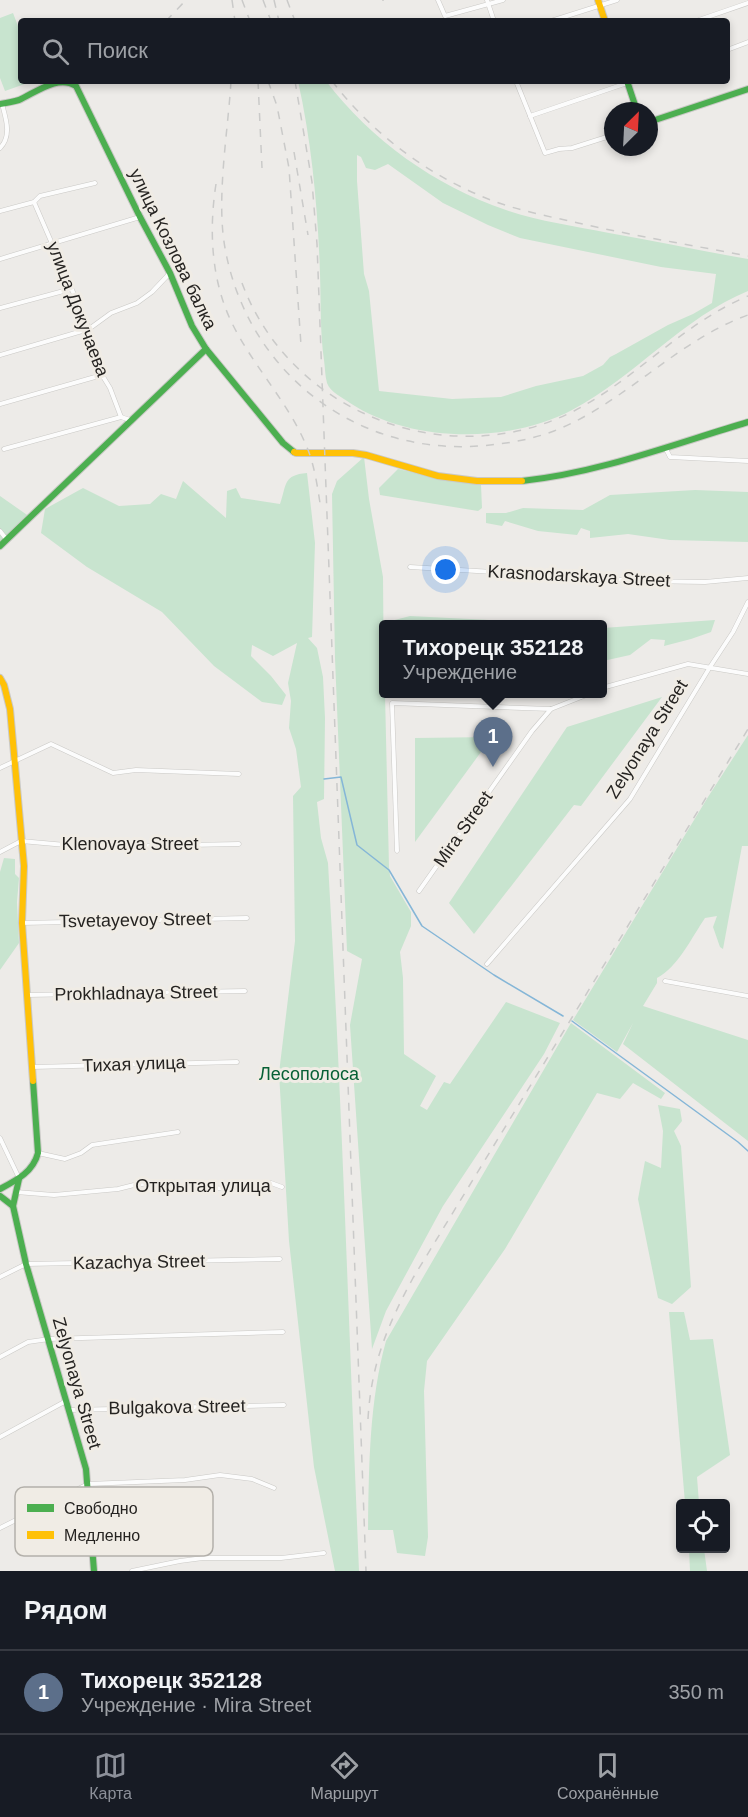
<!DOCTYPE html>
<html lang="ru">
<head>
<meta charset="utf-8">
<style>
  body { margin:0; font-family:Helvetica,sans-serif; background:#20242c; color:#f1f3f6 }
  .controls { position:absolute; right:18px; bottom:18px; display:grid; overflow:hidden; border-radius:6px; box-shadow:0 3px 9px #0003 }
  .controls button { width:54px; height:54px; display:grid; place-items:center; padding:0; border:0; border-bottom:2px solid #363941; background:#171b24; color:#f1f3f6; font:30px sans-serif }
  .compass { position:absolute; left:604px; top:102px; width:54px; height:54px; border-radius:50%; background:#171b24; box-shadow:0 3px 9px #0003; rotate:24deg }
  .you { position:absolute; left:446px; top:570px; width:21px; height:21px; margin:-15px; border:4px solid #fff; border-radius:50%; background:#1a73e8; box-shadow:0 0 0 9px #1a73e833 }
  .badge { display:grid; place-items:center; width:39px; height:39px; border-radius:50%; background:#8c9099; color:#fff; font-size:20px; font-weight:700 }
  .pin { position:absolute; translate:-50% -50px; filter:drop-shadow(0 2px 3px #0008) }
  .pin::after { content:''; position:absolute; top:32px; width:21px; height:18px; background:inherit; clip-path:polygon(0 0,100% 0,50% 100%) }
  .popup { position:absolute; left:379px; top:620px; width:228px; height:78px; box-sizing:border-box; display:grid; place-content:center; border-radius:6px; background:#171b24; filter:drop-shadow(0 2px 4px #0005); font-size:20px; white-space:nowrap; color:#9ea1a6 }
  .popup b { font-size:22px; color:#f1f3f6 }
  .popup::after { content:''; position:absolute; left:50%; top:100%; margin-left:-12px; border:12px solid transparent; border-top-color:#171b24 }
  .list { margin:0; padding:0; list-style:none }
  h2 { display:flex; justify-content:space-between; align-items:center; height:78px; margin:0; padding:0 24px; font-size:26px }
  h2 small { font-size:20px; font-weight:400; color:#9ea1a6 }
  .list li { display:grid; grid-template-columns:39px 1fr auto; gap:18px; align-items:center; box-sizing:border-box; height:84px; padding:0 24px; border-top:2px solid #363941 }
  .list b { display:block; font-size:22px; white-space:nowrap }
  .list p { margin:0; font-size:20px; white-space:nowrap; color:#9ea1a6 }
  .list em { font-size:20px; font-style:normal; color:#9ea1a6 }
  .icon { flex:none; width:33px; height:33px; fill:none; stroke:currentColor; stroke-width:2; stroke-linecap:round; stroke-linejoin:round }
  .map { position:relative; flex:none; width:748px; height:1571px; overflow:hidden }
  .search { position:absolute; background:#171b24; box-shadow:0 3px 9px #0003; left:18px; right:18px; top:18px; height:66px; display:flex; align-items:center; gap:15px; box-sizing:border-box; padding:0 21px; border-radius:6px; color:#9ea1a6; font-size:22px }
  .sheet { height:162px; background:#171b24 }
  nav { display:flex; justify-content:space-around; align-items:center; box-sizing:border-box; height:84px; border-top:2px solid #363941; background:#171b24; font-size:16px; color:#9ea1a6 }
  nav a { display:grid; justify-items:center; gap:3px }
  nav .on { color:#8c9099 }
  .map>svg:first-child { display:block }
  .green { fill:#c8e4cf; fill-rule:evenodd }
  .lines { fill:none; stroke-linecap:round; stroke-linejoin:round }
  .stream { stroke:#85b6d7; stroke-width:1.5 }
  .street-casing { stroke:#cac9c6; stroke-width:5 }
  .fast-casing { stroke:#cac9c6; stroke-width:8 }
  .slow-casing { stroke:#cac9c6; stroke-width:8 }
  .street { stroke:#fcfcfc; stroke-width:4 }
  .fast { stroke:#4caf50; stroke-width:6 }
  .slow { stroke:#ffc107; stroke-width:6 }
  .rail { stroke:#cacac9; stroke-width:1.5; stroke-dasharray:8 8; stroke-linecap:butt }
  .labels { text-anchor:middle; stroke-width:6; stroke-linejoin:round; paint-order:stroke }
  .street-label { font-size:18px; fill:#252321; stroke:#f0ece5 }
  .park-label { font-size:18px; fill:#076035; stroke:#f0ece5 }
  .key { fill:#f0ece5; stroke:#b3b0aa; stroke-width:1.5 }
  .key-label { font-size:16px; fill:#252321 }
</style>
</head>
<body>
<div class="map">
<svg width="748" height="1571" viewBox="0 0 748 1571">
  <rect width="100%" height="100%" fill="#edebe8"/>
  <g class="green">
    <polygon points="13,13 21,34 21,81 33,81 5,91 0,78 0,18"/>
    <path d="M298,81H326C371,140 435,186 506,210C538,221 575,226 609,233C655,241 701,251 748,259V291C682,318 635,377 572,410C508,444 411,443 350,403C343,398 330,392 327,383C325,376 325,367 324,360C320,332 321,303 320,274C318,210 312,144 298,81ZM357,155L361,157L366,168L375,170L388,164L443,203L488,225L520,238L661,267L716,274L712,303L693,314L668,325L616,354L610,357L603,365L583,376L536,386L501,397L452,399L379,391L369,291L364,274L357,181Z"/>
    <polygon points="364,457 369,499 383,577 384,694 385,694 389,867 390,876 411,912 411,926 400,952 403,978 404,1054 436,1076 420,1106 427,1110 444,1082 450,1084 506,1002 560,1023 544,1054 443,1206 386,1311 372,1349 350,1025 362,959 347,951 335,658 332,494 337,481"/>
    <polygon points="398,469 446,480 481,485 482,508 478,511 380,495 379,488"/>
    <path d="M307,473L315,543L312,637L308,638L317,648L323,677L325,718L324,799L317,802L321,838L328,863C342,1099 349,1335 359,1571H335L314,1467L289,1241L279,1073L295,941L293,796L301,787L296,749L289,728L291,701L288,683L297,643L273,656L252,645L251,656L271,676L286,695L282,705L262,702L214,666L162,612L87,567L41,533L45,509L83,488L119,506L150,504L161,494L176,499L183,481L226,518L227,491L236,488L241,498L280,504C287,484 283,475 307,473Z"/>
    <polygon points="695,490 748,492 748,542 670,540 628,534 590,538 590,531 581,528 577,535 538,531 505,521 502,526 486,523 486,513 506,513 523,508 583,510 610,495"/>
    <polygon points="0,496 30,517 0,546"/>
    <polygon points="410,616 509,621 529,624 387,624 387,622"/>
    <polygon points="715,620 711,632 691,639 664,646 665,640 651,639 630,655 603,661 603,628"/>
    <polygon points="662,697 581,806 574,805 474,934 449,903 567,727"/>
    <path d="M748,735V846H742L723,949L720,947L713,927L717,916L705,918C692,937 678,967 657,978V983L643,1006L748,1040V1141L623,1044L633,1023L617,1052L573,1020L708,797Z"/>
    <polygon points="492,737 415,842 415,738"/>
    <polygon points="4,858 15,859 15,874 19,878 17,902 19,943 0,970 0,872"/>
    <path d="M571,1023L665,1093L661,1099L633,1083L620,1099L597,1093L505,1249L427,1361L424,1391L428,1537L425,1556L397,1553L393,1530H368C369,1467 369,1402 386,1341Z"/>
    <polygon points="658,1105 680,1109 682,1121 674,1131 681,1146 691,1287 672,1304 658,1298 638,1199 645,1161 661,1168 663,1131"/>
    <polygon points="669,1312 684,1312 690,1340 713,1339 730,1455 697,1477 699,1503 685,1503"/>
    <polygon points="689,1549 704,1549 707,1571 690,1571"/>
  </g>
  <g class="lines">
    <g class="stream">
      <polyline points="324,779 341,777 357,845 389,870 422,926 494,975 563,1016"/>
      <polyline points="572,1021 738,1142 748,1151"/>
    </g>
    <defs>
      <g id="street">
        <polyline points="438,0 445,16 503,0"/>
        <polyline points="487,0 494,21"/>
        <polyline points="551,21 617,0"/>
        <polyline points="696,21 748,3"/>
        <polyline points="727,50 748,42"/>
        <polyline points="516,81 545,153 559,149 572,148 613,135"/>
        <polyline points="530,116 633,81"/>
        <path d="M0,148C12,136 6,119 2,104"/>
        <polyline points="34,202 89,329 102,375 110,388 121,417"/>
        <polyline points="0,211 34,202 40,196 95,183"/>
        <polyline points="0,259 140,217"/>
        <polyline points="0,308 71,289"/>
        <polyline points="0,355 89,329 111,313 137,303 152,292 170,273"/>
        <polyline points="0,404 102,375"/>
        <polyline points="665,447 670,457 748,461"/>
        <polyline points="4,449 121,417 130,420"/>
        <polyline points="0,531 7,540"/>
        <polyline points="410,567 640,581 705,582 748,578"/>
        <polyline points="602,688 688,664 748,674"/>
        <polyline points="0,768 51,744 113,773 136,770 239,774"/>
        <polyline points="397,851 392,703 551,709 589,694"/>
        <polyline points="0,852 21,841 88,847 239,844"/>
        <polyline points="419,891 532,731 551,709"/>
        <polyline points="22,923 247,918"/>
        <polyline points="487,964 630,799 710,667 733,632 748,602"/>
        <polyline points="665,981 748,996"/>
        <polyline points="27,995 245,991"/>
        <polyline points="32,1067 237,1062"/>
        <polyline points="0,1138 19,1178"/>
        <polyline points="38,1153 65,1159 81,1153 92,1145 178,1132"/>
        <polyline points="16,1192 54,1195 118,1189 138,1184 231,1189 271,1183 282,1187"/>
        <polyline points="0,1277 26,1264 280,1259"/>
        <polyline points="0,1357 28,1342 49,1339 283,1332"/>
        <polyline points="69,1410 284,1405"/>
        <polyline points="0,1437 66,1401"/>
        <polyline points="0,1528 88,1484 185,1480 220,1475 252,1479 274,1488"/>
        <polyline points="132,1571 180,1561 203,1558 281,1558 324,1553"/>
      </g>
      <g id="fast">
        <polyline points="627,81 637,111"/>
        <path d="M0,104C6,103 12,102 19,100C35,93 58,74 76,86L140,217L170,273L192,326L206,349L283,443L294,452"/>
        <polyline points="649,122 748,89"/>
        <path d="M522,481C599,473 674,444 748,422"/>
        <polyline points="0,546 206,349"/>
        <path d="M0,1189C17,1180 33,1172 38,1153L33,1081"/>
        <polyline points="0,1196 13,1206 26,1264 86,1469 94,1571"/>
        <polyline points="13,1206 19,1179"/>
      </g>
      <g id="slow">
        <polyline points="598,0 605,21"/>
        <polyline points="294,452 296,453 353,453 366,455 438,476 477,481 522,481"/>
        <polyline points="0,678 4,685 10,709 24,866 22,923 33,1081"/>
      </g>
    </defs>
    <use href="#street" class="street-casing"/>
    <use href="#fast" class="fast-casing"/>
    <use href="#slow" class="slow-casing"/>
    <use href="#street" class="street"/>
    <use href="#fast" class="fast"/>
    <use href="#slow" class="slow"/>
    <g class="rail">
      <polyline points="232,0 235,21"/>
      <polyline points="242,0 250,21"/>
      <polyline points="263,0 271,21"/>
      <polyline points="274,0 279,21"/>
      <polyline points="287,0 295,21"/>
      <polyline points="383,0 383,1"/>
      <polyline points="166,21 186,0"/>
      <path d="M231,81C228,132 216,198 225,248C247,371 354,455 479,446C505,444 530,440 554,431C625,403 676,341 748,315"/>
      <polyline points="258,81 262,168"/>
      <polyline points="268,81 277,106 289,168 301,345"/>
      <polyline points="295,81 312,182 317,244 366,1571"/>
      <path d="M332,81C374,136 434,180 499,203C525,212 552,217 578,223C635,236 691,245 748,256"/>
      <polyline points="294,152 308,235"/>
      <path d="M216,184C209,229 211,277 230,319C251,364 287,400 306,445C314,463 317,484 320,503"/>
      <path d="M242,283C291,415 450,474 574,411C636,379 683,323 748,296"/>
      <path d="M368,1419C371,1365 387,1326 413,1278L748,729"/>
    </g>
  </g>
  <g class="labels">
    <g class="street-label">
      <text transform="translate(173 249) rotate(64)" y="6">улица Козлова балка</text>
      <text transform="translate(78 309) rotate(69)" y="6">улица Докучаева</text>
      <text transform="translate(579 576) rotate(3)" y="6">Krasnodarskaya Street</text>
      <text transform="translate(647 739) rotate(-58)" y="6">Zelyonaya Street</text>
      <text transform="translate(463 829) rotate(-55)" y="6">Mira Street</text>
      <text x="130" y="850">Klenovaya Street</text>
      <text transform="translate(135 920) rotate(-1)" y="6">Tsvetayevoy Street</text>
      <text transform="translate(136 993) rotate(-1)" y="6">Prokhladnaya Street</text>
      <text transform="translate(134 1064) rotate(-2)" y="6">Тихая улица</text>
      <text x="203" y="1192">Открытая улица</text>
      <text transform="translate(139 1262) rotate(-1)" y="6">Kazachya Street</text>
      <text transform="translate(77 1383) rotate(74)" y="6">Zelyonaya Street</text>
      <text transform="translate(177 1407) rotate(-1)" y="6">Bulgakova Street</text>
    </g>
    <g class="park-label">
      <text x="309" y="1080">Лесополоса</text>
    </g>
  </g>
  <rect x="15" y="1487" width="198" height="69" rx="9" class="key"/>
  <rect x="27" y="1504" width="27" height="8" fill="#4caf50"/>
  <rect x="27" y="1531" width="27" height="8" fill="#ffc107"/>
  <g class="key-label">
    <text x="64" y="1514">Свободно</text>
    <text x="64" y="1541">Медленно</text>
  </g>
</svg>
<div class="controls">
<button><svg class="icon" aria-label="locate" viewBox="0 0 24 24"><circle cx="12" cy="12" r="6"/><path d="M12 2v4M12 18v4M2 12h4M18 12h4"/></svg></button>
</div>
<svg class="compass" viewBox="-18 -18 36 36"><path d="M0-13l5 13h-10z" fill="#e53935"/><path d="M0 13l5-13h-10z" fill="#9ea1a6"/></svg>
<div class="you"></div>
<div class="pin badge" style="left:493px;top:767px;background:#5c6f8a">1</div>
<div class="popup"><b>Тихорецк 352128</b>Учреждение</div>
<div class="search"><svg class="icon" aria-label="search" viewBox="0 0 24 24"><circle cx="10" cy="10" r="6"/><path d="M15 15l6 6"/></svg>Поиск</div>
</div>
<section class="sheet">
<h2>Рядом<small></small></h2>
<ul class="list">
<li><span class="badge" style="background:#5c6f8a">1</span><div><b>Тихорецк 352128</b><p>Учреждение · Mira Street</p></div><em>350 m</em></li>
</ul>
</section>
<nav>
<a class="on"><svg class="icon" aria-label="map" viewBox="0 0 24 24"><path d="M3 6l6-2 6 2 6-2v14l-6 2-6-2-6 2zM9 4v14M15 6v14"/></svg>Карта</a>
<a><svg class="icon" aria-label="directions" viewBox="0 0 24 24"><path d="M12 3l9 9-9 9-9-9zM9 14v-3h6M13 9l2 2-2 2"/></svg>Маршрут</a>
<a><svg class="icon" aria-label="saved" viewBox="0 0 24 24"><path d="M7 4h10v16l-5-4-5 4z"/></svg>Сохранённые</a>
</nav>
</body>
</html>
